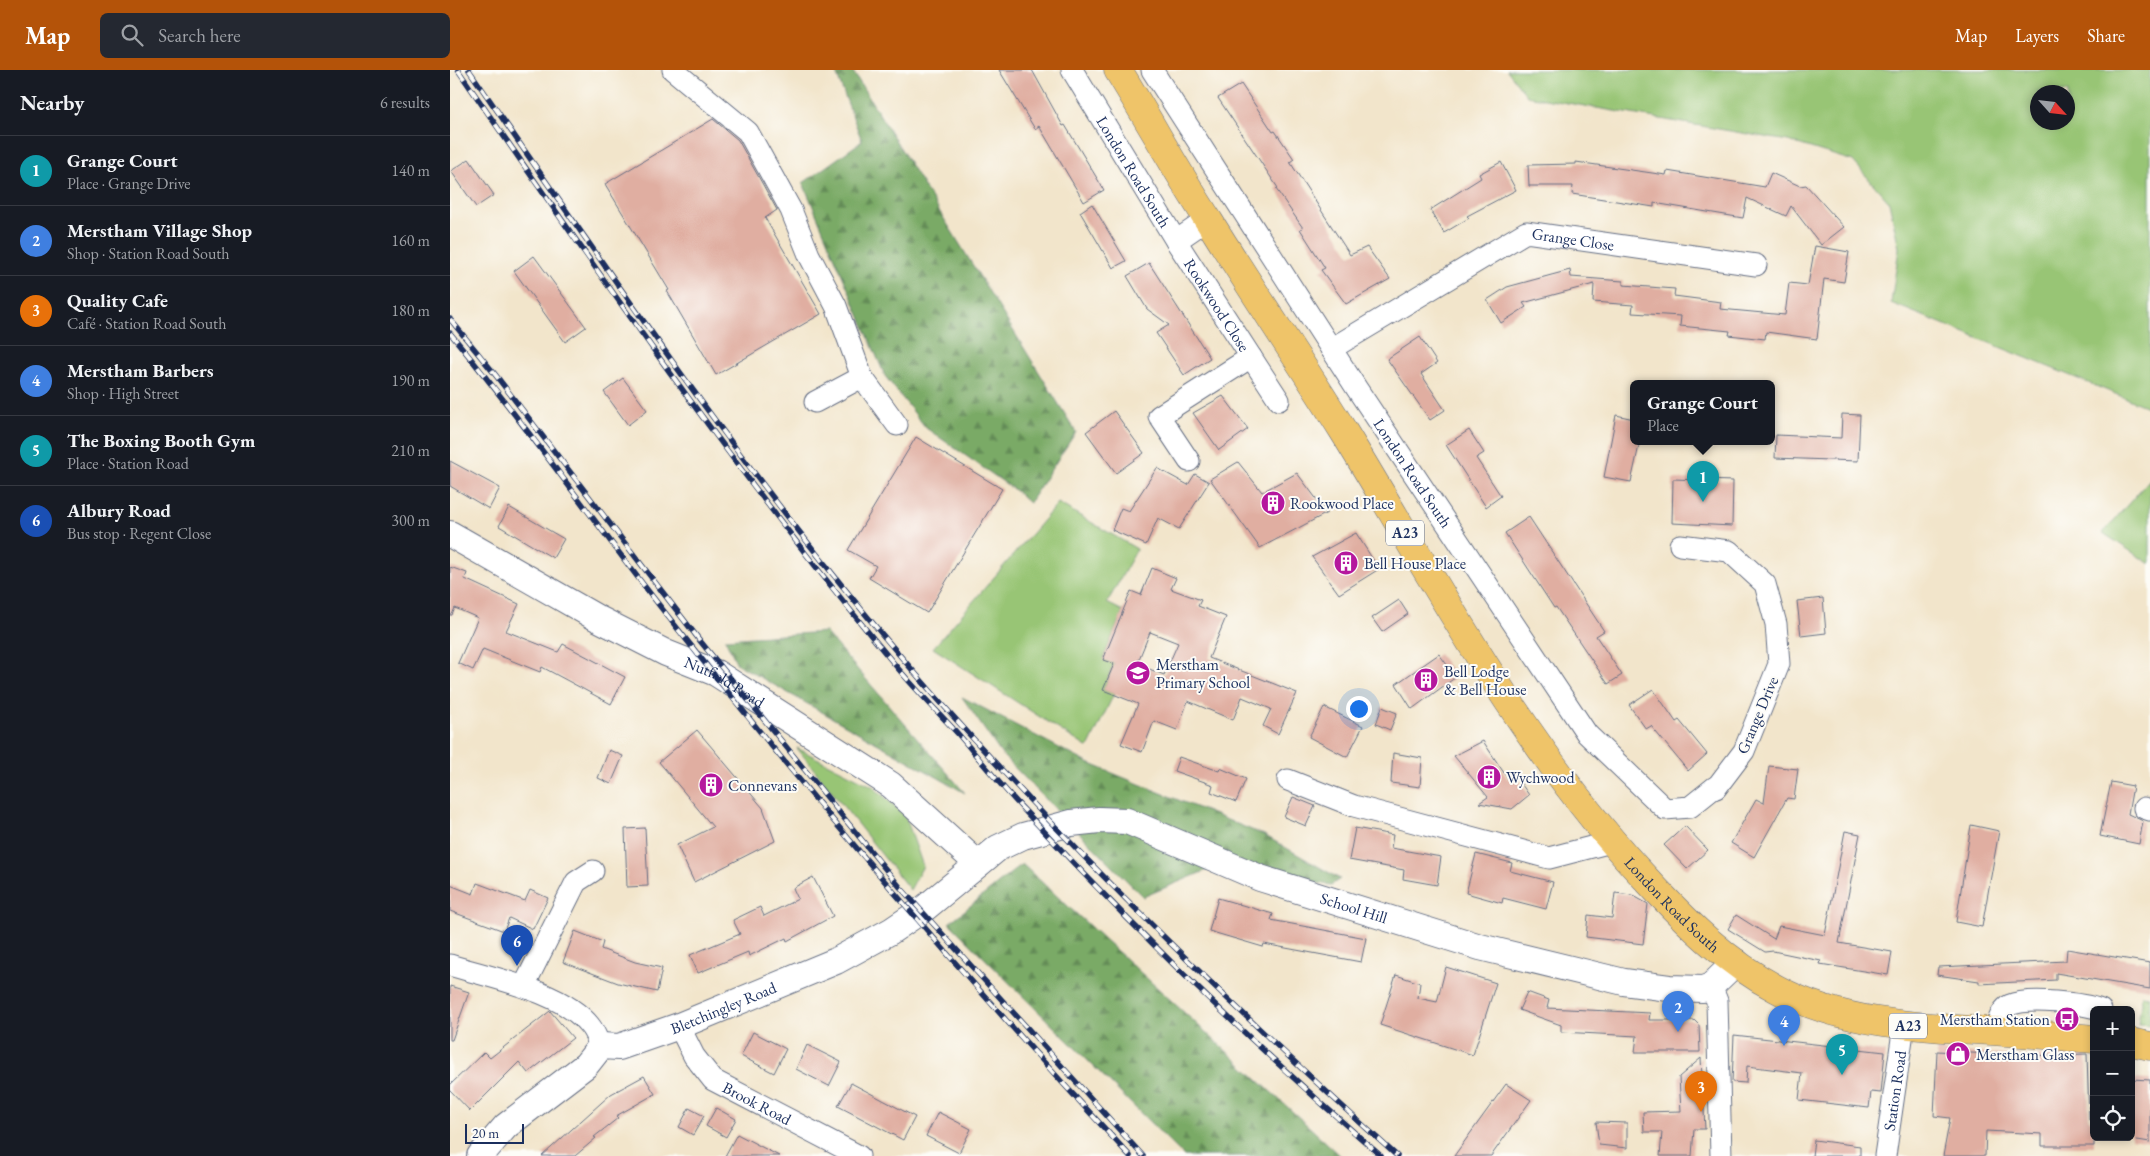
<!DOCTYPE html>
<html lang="en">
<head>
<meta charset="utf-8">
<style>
  body { margin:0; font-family:"EB Garamond",serif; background:#242831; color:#f1f3f6 }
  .controls { position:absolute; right:15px; bottom:15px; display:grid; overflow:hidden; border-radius:8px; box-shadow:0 2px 8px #0003 }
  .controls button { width:45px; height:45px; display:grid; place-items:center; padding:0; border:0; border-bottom:1px solid #363941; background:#171b24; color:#f1f3f6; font:25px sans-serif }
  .compass { position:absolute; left:1580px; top:15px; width:45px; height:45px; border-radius:50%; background:#171b24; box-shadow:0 2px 8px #0003; rotate:117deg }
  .scale { position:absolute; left:15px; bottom:12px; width:59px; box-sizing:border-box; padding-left:5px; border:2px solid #1b2f5e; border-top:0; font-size:14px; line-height:18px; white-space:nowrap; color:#1b2f5e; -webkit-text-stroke:4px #fdfcf7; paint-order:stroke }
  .you { position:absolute; left:908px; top:638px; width:18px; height:18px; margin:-12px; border:4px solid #fff; border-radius:50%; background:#1a73e8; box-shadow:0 0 0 8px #1a73e833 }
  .badge { display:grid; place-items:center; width:32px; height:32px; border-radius:50%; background:#b45309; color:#fff; font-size:16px; font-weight:700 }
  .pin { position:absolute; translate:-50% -41px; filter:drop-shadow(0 1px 2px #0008) }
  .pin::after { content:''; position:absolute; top:26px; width:18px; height:15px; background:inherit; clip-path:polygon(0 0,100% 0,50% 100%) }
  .popup { position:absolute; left:1180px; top:310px; width:145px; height:65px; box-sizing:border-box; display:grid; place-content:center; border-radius:8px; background:#171b24; filter:drop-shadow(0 1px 4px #0005); font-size:16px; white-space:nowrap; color:#9ea1a6 }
  .popup b { font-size:19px; color:#f1f3f6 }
  .popup::after { content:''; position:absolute; left:50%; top:100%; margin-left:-10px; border:10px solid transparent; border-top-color:#171b24 }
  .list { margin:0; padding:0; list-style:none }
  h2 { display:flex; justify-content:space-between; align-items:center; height:65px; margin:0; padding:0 20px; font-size:21px }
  h2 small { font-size:16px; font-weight:400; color:#9ea1a6 }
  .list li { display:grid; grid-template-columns:32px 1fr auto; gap:15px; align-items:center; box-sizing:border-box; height:70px; padding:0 20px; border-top:1px solid #363941 }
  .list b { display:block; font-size:19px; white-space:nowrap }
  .list p { margin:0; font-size:16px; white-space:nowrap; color:#9ea1a6 }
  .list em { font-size:16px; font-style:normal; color:#9ea1a6 }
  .icon { flex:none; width:28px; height:28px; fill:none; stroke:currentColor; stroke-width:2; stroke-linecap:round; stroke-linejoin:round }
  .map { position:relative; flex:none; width:1700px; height:1086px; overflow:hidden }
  header { display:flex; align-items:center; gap:30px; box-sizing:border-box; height:70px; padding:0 25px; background:#b45309; color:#fff }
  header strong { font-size:24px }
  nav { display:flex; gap:28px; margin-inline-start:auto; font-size:18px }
  .search { width:350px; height:45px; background:#242831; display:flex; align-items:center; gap:12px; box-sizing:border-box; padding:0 18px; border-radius:8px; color:#9ea1a6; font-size:19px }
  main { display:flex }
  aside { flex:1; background:#171b24 }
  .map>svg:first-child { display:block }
  .grass { fill:#98c574; stroke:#5a7a69; fill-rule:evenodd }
  .forest { fill:url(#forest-firs); stroke:#4a6c62 }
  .park { fill:url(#park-dots); stroke:#5a7a69 }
  .building { fill:#e0aea1; fill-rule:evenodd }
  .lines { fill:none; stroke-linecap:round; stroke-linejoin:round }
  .minor-casing { stroke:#666f84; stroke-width:23 }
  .tertiary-casing { stroke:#666f84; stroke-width:28 }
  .primary-casing { stroke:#666f84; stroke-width:29 }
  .minor { stroke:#fff; stroke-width:21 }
  .tertiary { stroke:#fff; stroke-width:26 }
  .primary { stroke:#efc469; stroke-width:28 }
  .rail-casing { stroke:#1b2f5e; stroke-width:5.5 }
  .rail { stroke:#fdfcf7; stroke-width:4; stroke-dasharray:11; stroke-linecap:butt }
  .labels { text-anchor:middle; stroke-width:4; stroke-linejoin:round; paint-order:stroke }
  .shield { fill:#fdfcf7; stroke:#5f6c8c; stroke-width:1 }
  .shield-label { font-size:15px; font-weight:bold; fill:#1b2f5e }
  .street-label { font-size:16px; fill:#1b2f5e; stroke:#fdfcf7 }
  .poi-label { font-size:16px; fill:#1b2f5e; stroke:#fdfcf7; text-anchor:start }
</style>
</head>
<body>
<header>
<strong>Map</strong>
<div class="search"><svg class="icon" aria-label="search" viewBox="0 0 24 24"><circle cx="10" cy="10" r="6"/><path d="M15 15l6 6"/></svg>Search here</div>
<nav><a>Map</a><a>Layers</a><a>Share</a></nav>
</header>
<main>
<aside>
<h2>Nearby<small>6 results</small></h2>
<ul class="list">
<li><span class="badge" style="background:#0f9aa8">1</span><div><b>Grange Court</b><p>Place · Grange Drive</p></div><em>140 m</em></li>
<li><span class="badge" style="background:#3f7fe0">2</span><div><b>Merstham Village Shop</b><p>Shop · Station Road South</p></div><em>160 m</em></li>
<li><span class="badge" style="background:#e8710a">3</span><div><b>Quality Cafe</b><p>Café · Station Road South</p></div><em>180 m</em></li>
<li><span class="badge" style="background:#3f7fe0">4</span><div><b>Merstham Barbers</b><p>Shop · High Street</p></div><em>190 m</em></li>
<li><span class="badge" style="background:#0f9aa8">5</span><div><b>The Boxing Booth Gym</b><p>Place · Station Road</p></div><em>210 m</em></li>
<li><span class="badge" style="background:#1a4fb4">6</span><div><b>Albury Road</b><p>Bus stop · Regent Close</p></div><em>300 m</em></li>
</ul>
</aside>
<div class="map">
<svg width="1700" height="1086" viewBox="0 0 1700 1086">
  <defs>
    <pattern id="forest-firs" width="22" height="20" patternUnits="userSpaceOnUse" patternTransform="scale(1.25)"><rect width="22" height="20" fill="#7aaa66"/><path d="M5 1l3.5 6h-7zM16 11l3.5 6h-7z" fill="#638b57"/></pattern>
    <pattern id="park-dots" width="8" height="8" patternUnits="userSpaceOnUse" patternTransform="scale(1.25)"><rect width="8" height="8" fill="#98c574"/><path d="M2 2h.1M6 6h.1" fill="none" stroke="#7ba062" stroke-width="1.8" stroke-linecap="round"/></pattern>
  </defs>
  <rect width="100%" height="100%" fill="#fdfcf7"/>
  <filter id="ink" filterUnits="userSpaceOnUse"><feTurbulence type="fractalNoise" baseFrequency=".02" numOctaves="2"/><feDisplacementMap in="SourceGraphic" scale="10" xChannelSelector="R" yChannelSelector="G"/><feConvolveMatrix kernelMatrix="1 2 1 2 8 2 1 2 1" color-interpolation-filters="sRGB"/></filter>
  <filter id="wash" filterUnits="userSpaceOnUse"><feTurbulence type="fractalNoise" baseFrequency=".0096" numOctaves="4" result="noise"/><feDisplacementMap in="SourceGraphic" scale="20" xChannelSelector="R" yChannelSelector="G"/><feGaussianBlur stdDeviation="1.12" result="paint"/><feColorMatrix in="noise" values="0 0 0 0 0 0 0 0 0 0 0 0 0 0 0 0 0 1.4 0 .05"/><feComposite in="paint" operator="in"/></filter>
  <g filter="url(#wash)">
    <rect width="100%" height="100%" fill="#f2e5cb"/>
    <g class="grass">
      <path d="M1057,0H1700V338L1441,233L1449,178L1439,132L1403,91L1338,71L1077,26ZM1618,22V52H1588V22Z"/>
      <polygon points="1700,409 1700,494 1653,463"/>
      <polygon points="608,433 687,479 657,533 673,541 653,589 664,594 653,620 664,624 638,678 483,578"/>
      <polygon points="347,678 422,716 455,745 473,796 460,820"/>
    </g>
    <g class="forest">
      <polygon points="385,0 402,0 626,362 579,433 562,418 476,358 435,306 353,113 412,71"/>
      <polygon points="375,562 515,723 287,594 275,569"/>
      <polygon points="512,627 638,693 814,765 890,809 881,815 762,798 693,827 552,685"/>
      <polygon points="572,794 891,1086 734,1086 499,853"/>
    </g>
    <polygon class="park" points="1692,925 1700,926 1700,955 1688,954"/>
    <g id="blocks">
      <g class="building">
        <polygon points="549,0 582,0 613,56 615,55 654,120 634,132 589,56 585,59"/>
        <polygon points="791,14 823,62 825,61 844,89 840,92 900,185 917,177 940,209 896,234 871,200 875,198 850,159 853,158 826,119 828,118 768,28"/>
        <polygon points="263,49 288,70 327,140 315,148 371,244 266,305 217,221 219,220 155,114"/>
        <polygon points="19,89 44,125 26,137 1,101"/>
        <polygon points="1051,92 1066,120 1017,146 1019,148 994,163 980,140 1031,108 1029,104"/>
        <polygon points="1126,92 1216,105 1217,101 1315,117 1321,103 1350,116 1356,115 1394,157 1371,175 1341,136 1336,146 1297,128 1293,148 1204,133 1204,137 1122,124 1123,116 1079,116 1078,95 1126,94"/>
        <polygon points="642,134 676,191 663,198 630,142"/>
        <polygon points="1365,176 1399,182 1394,212 1374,209 1367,269 1316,262 1315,269 1279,265 1280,261 1230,256 1231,246 1182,243 1183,235 1143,232 1144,214 1073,233 1076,237 1051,253 1037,230 1057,217 1120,200 1121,207 1173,211 1173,215 1225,219 1224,226 1271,232 1270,239 1335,245 1339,213 1358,215"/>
        <polygon points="84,186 136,257 115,272 64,201"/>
        <polygon points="699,193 760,288 734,305 706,263 719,255 697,239 677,206"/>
        <polygon points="970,267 987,293 971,304 995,340 980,350 937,289"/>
        <polygon points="173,308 197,340 178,355 154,322"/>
        <polygon points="773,326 798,359 769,380 743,343"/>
        <polygon points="664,341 694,383 666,403 636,362"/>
        <polygon points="1392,344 1410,345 1408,391 1325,388 1326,365 1391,368"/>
        <polygon points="1166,345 1184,349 1184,371 1190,371 1181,412 1154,407"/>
        <polygon points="1019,360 1034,383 1026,388 1051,426 1036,437 996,375"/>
        <polygon points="466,367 552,419 477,543 419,508 426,496 398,480"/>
        <polygon points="0,391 50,418 39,439 0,416"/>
        <polygon points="788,392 812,422 847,403 877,443 810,478 760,409"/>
        <polygon points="707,398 738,415 745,404 759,412 729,459 708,448 696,475 662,460 671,438 679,441"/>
        <polygon points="1223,409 1283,411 1282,456 1222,453"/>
        <polygon points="59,437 114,469 103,488 49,456"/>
        <polygon points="1079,447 1154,561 1146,566 1172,605 1158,614 1106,537 1104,538 1055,463"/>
        <polygon points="906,463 929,499 889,524 862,487"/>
        <polygon points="0,497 17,503 15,509 69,534 56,561 108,582 113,574 175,607 161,634 92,597 90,602 33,579 23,600 8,593 28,548 5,538 2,545 0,545"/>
        <path d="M702,498L726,508L721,519L751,530L748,536L776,547L759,588L847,623L828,664L813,656L821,639L792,627L783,650L738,631L727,660L704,651L692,682L671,674L688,634L653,620L664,594L653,590L681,521L691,525ZM700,562L728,573L714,605L687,594Z"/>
        <polygon points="1373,528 1376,563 1351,566 1347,531"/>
        <polygon points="949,530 958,544 932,562 922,548"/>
        <polygon points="989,584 1006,607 962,639 946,614"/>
        <polygon points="1203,619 1226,652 1229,650 1257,684 1238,701 1201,656 1196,659 1179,635"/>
        <polygon points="874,637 913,656 897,687 859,667"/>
        <polygon points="932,637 947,643 940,660 926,654"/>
        <polygon points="247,660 313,738 325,771 244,812 227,775 263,757 209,692"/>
        <polygon points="1033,671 1058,709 1065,705 1079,725 1062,739 1029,733 1038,727 1004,686"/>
        <polygon points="159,680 173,686 161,714 148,708"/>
        <polygon points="943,683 972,688 970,717 941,713"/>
        <polygon points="729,687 769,701 770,698 796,709 786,732 761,722 763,715 724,701"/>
        <polygon points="1319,696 1348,699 1344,729 1337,728 1304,787 1281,773 1306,729 1314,733"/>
        <polygon points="1661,712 1683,716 1678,744 1693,751 1689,774 1650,766"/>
        <polygon points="843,727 865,736 856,756 834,747"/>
        <polygon points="1521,755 1549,761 1532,857 1506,852"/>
        <polygon points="1235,756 1258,780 1237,799 1214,775"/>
        <polygon points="195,758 198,816 177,817 175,759"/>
        <polygon points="905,758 943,765 941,778 991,787 987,815 953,809 954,800 899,790"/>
        <polygon points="1395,761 1410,764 1389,873 1442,882 1438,905 1370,894 1371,891 1323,881 1315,882 1278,859 1286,845 1324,869 1329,856 1375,865"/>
        <polygon points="1026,784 1062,793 1060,801 1103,812 1096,839 1053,828 1052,833 1016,823"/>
        <polygon points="363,807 383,846 337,871 336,868 299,886 298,882 248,903 240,885 290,864 283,850 310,837 314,846 348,829 343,818"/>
        <polygon points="27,813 75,831 80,820 98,828 83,859 59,848 54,861 0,841 0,815 23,824"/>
        <polygon points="1165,823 1182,825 1198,834 1193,874 1136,867 1138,845 1162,848"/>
        <polygon points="768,828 823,844 821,850 916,868 911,892 814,874 813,877 759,861"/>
        <polygon points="125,861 153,872 151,879 185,892 212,898 207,922 168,913 113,892"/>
        <polygon points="1617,879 1700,893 1700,919 1606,903 1606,910 1529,914 1529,911 1487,905 1488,897 1616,891"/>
        <polygon points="996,897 1046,913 1023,985 930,955 946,905 970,913 968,928 987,932"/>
        <polygon points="0,916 19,922 2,970 0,970"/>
        <polygon points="1077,922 1099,930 1097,938 1200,943 1199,950 1244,950 1249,955 1250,982 1185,982 1187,966 1111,962 1111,955 1069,940"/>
        <polygon points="100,941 123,968 78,1003 69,992 20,1041 0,1020 0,1015 34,982 40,988"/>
        <polygon points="303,962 336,979 324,1003 291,986"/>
        <polygon points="1284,965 1435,982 1431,1023 1421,1022 1419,1038 1349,1030 1352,1003 1297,996 1296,1013 1282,1012"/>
        <polygon points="357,975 391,992 379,1016 346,999"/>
        <polygon points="1487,981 1573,986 1637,984 1639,1050 1644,1050 1644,1076 1592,1076 1592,1064 1536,1061 1535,1086 1493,1086 1500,1048 1484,1046"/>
        <polygon points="1251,988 1255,1059 1244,1059 1242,1086 1210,1086 1212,1062 1194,1062 1193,1042 1231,1041 1229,1007"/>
        <polygon points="194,1006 205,1024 166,1046 168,1048 144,1067 146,1068 125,1086 92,1086 161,1024"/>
        <polygon points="1681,1009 1700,1010 1700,1072 1681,1069"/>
        <polygon points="401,1013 465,1047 453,1070 388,1036"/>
        <polygon points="1056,1014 1081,1030 1041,1086 1004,1086"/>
        <polygon points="239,1038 254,1046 243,1065 229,1057"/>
        <polygon points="266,1038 286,1049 276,1067 256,1056"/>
        <polygon points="488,1042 521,1059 509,1083 476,1066"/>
        <polygon points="1146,1052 1177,1053 1177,1078 1149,1075"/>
        <polygon points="287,1064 329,1086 275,1086"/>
        <polygon points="1364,1070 1410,1076 1410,1086 1362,1086"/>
      </g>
    </g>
  </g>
  <g filter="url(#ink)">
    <use href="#blocks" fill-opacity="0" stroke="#666f84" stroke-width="1"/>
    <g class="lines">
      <defs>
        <g id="minor">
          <polyline points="223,0 298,62 341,140 359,185 386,236 412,307 447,355"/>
          <path id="s1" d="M622,0L726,171L758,149"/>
          <path id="s2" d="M702,0L907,319L1137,664L1215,739L1240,737L1265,717"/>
          <path id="s3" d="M726,171L801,287L709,346L739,391"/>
          <path id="s4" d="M881,279L1076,162L1306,195"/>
          <polyline points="801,287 829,330"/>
          <polyline points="365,332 412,307"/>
          <polyline points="1230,475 1279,481 1315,514 1326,554 1329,594 1294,681 1266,718"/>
          <polyline points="838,710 904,736 1099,788 1161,772"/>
          <polyline points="1694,738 1700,740"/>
          <path d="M0,895C41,908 113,921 140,956C145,962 147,970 151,976"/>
          <polyline points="74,916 126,812 143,801"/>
          <polyline points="1261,916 1267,931 1271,1086"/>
          <path id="s5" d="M229,956L244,986L263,1010L409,1086"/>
          <path d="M1544,962C1548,953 1551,939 1560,935C1578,927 1633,933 1651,940"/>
          <path id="s6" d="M1435,1086L1454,955"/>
        </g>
        <g id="tertiary">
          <path id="s7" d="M0,464L147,548L216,583L266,603L441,715L528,794"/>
          <path id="s8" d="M30,1086L56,1056L136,995L151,976L169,977L229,956L386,891L441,861L475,838L548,778L573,766L621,753L649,750L677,751L810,808L1030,877L1174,912L1219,918L1253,919L1261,916L1286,892"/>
        </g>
        <g id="primary">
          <path id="s9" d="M668,0C699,50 727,102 759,151C803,222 850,291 894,362C987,514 1074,680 1198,811C1236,852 1276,892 1327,919C1391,954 1470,957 1541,961C1575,963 1610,966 1644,969"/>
          <polyline points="1681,972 1700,976"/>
        </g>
      </defs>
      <use href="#minor" class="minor-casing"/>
      <use href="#tertiary" class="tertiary-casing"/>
      <use href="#primary" class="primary-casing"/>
      <use href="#minor" class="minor"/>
      <use href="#tertiary" class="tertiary"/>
      <use href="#primary" class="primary"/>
      <defs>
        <g id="rail">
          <path d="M8,0C148,203 288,406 446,596C466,620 488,642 509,665C531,691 552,717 575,741C687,863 807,978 931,1086"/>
          <path d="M19,0C169,217 317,437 493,635C635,795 788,942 947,1086"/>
          <polyline points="0,249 44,303 251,572 450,817 693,1086"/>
          <path d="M0,263C73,351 139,445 209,535C358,726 515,909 680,1086"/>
        </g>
      </defs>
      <use href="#rail" class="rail-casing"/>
      <use href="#rail" class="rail"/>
    </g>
  </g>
  <defs>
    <symbol id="building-disc" viewBox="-11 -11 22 22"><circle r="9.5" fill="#b5179e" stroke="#fdfcf7"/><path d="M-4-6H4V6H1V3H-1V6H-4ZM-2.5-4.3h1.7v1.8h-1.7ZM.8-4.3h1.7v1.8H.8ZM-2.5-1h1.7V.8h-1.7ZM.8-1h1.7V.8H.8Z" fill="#fff"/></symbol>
    <symbol id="school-disc" viewBox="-11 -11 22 22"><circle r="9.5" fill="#b5179e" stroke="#fdfcf7"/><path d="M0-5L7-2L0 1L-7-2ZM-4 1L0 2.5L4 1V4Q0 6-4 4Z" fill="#fff"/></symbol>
    <symbol id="bus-disc" viewBox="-11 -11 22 22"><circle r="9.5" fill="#b5179e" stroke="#fdfcf7"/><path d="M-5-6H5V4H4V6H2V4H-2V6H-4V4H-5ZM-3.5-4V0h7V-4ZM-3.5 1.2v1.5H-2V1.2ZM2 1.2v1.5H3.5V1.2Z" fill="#fff"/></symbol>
    <symbol id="shop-disc" viewBox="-11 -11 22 22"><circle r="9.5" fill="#b5179e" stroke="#fdfcf7"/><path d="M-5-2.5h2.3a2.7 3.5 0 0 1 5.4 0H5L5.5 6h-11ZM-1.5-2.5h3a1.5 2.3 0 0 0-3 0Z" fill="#fff"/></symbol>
  </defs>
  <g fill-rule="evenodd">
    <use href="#building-disc" x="809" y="419" width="28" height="28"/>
    <use href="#building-disc" x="882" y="479" width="28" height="28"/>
    <use href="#school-disc" x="674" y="589" width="28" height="28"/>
    <use href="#building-disc" x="962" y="596" width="28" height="28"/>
    <use href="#building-disc" x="1025" y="693" width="28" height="28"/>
    <use href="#building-disc" x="247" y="701" width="28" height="28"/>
    <use href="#bus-disc" x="1603" y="935" width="28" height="28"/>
    <use href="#shop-disc" x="1494" y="970" width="28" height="28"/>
  </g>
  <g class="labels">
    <g class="shield">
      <rect x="936" y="450.5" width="38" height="25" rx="4"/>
      <rect x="1439" y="943.5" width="38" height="25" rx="4"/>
    </g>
    <g class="shield-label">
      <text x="955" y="468">A23</text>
      <text x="1458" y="961">A23</text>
    </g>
    <g class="street-label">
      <text dy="6" stroke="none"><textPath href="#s1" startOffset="119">London Road South</textPath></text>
      <text dy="6" stroke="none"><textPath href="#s4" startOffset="275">Grange Close</textPath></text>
      <text dy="6" stroke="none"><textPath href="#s3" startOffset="76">Rookwood Close</textPath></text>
      <text dy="6" stroke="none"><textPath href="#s2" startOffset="480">London Road South</textPath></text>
      <text dy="6" stroke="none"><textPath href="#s7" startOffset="312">Nutfield Road</textPath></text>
      <text transform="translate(1307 645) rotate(-67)" y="6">Grange Drive</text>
      <text dy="6" stroke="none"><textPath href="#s9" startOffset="1004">London Road South</textPath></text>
      <text dy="6" stroke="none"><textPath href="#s8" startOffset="991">School Hill</textPath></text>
      <text dy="6" stroke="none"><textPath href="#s8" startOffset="294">Bletchingley Road</textPath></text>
      <text dy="6" stroke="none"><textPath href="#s6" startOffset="66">Station Road</textPath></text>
      <text dy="6" stroke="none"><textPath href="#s5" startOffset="114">Brook Road</textPath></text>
    </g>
    <g class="poi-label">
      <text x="840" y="439">Rookwood Place</text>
      <text x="914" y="499">Bell House Place</text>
      <text x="706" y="600">Merstham<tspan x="706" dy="18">Primary School</tspan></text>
      <text x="994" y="607">Bell Lodge<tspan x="994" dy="18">&amp; Bell House</tspan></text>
      <text x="1056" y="713">Wychwood</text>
      <text x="278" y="721">Connevans</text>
      <text x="1600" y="955" text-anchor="end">Merstham Station</text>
      <text x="1526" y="990">Merstham Glass</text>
    </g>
  </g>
</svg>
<div class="controls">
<button>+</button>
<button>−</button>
<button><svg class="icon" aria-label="locate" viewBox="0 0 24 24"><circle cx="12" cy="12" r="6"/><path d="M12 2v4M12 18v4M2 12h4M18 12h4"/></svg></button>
</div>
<svg class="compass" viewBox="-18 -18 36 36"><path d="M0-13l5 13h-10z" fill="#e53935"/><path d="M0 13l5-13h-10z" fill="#9ea1a6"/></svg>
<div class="scale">20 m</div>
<div class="you"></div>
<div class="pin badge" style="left:1253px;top:432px;background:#0f9aa8">1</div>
<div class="popup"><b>Grange Court</b>Place</div>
<div class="pin badge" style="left:1228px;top:962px;background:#3f7fe0">2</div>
<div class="pin badge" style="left:1251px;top:1042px;background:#e8710a">3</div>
<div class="pin badge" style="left:1334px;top:976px;background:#3f7fe0">4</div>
<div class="pin badge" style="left:1392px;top:1005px;background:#0f9aa8">5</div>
<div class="pin badge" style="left:67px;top:896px;background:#1a4fb4">6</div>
</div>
</main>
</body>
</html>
